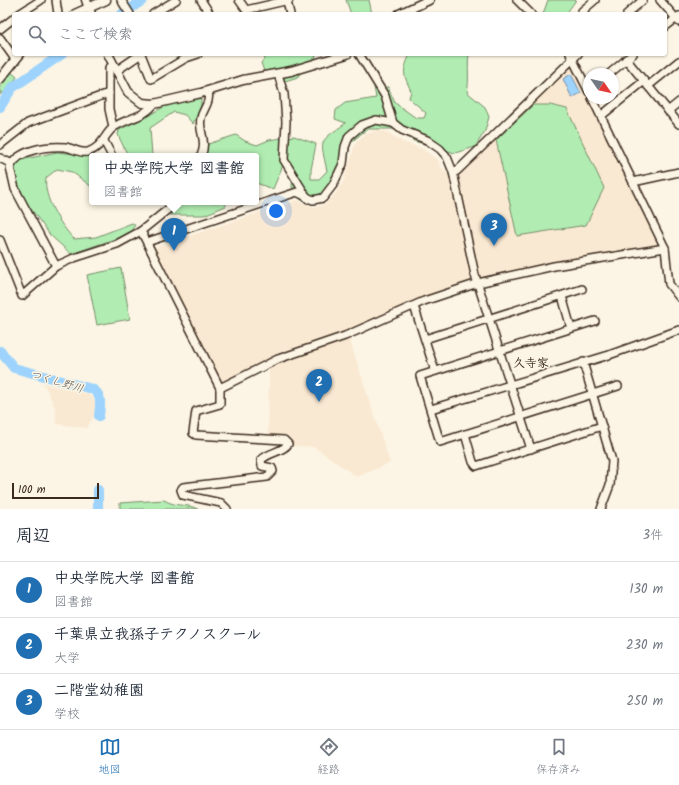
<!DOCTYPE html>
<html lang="ja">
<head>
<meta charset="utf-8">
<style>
  body { margin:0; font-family:Kalam,"Klee One",sans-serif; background:#f6f6f7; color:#1f2937 }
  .compass { position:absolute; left:583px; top:68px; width:36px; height:36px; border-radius:50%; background:#fff; box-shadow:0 1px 3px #0004; rotate:124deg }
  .scale { position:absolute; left:12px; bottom:10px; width:87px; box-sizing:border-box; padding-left:4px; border:2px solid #3b2a1e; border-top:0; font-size:11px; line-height:14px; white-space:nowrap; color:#3b2a1e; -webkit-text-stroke:3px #fcf5e5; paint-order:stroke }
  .you { position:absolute; left:276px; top:211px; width:14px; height:14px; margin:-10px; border:3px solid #fff; border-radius:50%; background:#1a73e8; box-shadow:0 0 0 6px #1a73e833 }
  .badge { display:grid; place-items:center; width:26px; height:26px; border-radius:50%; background:#1f6fb2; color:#fff; font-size:13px; font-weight:700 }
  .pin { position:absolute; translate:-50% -33px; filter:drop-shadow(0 1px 2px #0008) }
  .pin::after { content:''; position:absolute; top:21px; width:14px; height:12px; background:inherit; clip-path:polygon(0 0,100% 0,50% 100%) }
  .popup { position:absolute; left:89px; top:153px; width:170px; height:52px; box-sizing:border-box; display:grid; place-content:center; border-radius:4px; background:#fff; filter:drop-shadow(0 1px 3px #0005); font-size:13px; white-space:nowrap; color:#747a83 }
  .popup b { font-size:15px; color:#1f2937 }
  .popup::after { content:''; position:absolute; left:50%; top:100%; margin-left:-8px; border:8px solid transparent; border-top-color:#fff }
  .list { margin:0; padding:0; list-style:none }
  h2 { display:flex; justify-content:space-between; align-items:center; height:52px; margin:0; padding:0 16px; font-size:17px }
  h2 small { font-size:13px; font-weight:400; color:#747a83 }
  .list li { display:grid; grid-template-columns:26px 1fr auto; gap:12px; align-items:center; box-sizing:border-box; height:56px; padding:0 16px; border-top:1px solid #e0e1e3 }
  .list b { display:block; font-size:15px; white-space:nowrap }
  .list p { margin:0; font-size:13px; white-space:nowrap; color:#747a83 }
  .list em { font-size:13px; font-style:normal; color:#747a83 }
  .icon { flex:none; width:22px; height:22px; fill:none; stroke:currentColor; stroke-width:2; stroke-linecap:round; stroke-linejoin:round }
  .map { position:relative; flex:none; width:679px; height:509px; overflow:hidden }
  .search { position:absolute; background:#fff; box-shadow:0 1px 3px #0004; left:12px; right:12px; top:12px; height:44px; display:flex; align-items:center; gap:10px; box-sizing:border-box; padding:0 14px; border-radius:4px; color:#747a83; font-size:15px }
  .sheet { height:220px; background:#fff }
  nav { display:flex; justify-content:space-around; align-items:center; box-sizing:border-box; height:56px; border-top:1px solid #e0e1e3; background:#fff; font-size:11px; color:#747a83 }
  nav a { display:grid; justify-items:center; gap:2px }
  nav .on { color:#1f6fb2 }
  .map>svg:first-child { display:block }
  .built { fill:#fae9d2 }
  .green { fill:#b1edb2; stroke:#768c68 }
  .water { fill:#9dd3fc; stroke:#768fa3 }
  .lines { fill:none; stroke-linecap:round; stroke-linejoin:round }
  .river { stroke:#9dd3fc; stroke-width:10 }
  .minor-casing { stroke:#3b2a1e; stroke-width:10 }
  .tertiary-casing { stroke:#3b2a1e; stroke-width:11 }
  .minor { stroke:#fcf5e5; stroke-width:7 }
  .tertiary { stroke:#fcf5e5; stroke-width:8 }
  .labels { text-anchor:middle; stroke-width:3; stroke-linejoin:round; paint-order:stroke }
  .water-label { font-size:11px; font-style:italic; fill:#545456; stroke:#fcf5e5 }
  .quarter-label { font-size:12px; font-weight:bold; fill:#3b2a1e; stroke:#fcf5e5 }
</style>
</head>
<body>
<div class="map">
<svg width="679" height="509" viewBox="0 0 679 509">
  <rect width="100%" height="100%" fill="#fcf5e5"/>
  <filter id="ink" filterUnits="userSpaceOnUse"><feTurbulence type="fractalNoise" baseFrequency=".025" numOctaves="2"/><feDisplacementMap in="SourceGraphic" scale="8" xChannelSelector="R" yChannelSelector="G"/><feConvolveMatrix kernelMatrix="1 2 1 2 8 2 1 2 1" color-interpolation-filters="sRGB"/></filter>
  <g filter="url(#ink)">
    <g class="built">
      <polygon points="574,64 659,243 658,246 520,269 483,277 478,274 457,175"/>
      <polygon points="377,130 387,132 403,142 423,149 438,160 441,167 448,174 451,174 473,275 469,283 442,291 344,333 260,365 224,382 219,381 153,248 297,200 305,204 315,207 326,204 336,193 343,182 352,156 354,146 358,140 366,134"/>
      <polygon points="349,338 390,463 357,477 314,447 291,446 291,443 268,437 269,368"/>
      <polygon points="42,383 88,394 94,399 96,403 94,416 87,428 56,424 55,408 45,386"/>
    </g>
    <g class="green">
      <polygon points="346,0 369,0 372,14 351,14"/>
      <polygon points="548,0 576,0 566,14 543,14"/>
      <polygon points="268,54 316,54 315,59 304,65 298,77 285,81 264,71 261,63"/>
      <path d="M410,54H469C467,67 470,79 467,92L485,107L489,117L485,131L475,147L455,153L414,141L394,129H367L350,143C347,167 341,185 322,202L301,200L292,187L293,167L283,165L273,189L256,183V156H204L208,144L236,135L245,141L257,145L269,140L294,136L316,144L311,170V179H319L327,171C320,138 318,143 346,123L335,119L336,110L345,103L376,98L374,87H388L395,103L416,118H424L426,113L409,98L411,91C403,73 402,73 410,54Z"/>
      <polygon points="11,72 17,77 4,94 2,92 0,95 0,87"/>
      <polygon points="197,97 201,99 201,106 193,124 185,115 174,112 150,128 152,156 128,156 118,135 119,130 144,118 167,105"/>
      <polygon points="533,105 550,105 567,109 604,188 586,225 517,236 496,140"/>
      <path d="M57,152L93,156L92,187L72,172L57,169L46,178C43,197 60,225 74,239L96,237L132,223L135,225L129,234L71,254L50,235L26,202L15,176V167L21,160Z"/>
      <polygon points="181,202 225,202 226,206 204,215 170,215"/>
      <polygon points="121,268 130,319 97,325 87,275"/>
      <path d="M164,500C178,508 186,503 198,509H120V503Z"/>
    </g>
    <polygon class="water" points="571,74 581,93 572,98 563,79"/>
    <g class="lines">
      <g class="river">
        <polyline points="122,14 143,0"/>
        <polyline points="0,107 12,88 62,54"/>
        <path d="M0,351L14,368L92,389C103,395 100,405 99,416"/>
        <polyline points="98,509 98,490"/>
      </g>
      <defs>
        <g id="minor">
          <polyline points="56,0 58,14"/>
          <polyline points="121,0 130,14"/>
          <polyline points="201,0 210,14"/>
          <polyline points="239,0 246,10 289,0"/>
          <polyline points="517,0 531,14"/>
          <polyline points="660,0 679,22"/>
          <polyline points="287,1 290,14"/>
          <polyline points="19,14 41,0"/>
          <polyline points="153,14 176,0"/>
          <polyline points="585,14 582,11 595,0"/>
          <polyline points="627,14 643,0"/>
          <polyline points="665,27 679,16"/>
          <polyline points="0,29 14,18"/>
          <polyline points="0,38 15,59"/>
          <polyline points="141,54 151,79 186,58 198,54"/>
          <polyline points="359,54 385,96 393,123 402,130 427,140 440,149 447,157 453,172 457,171 578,54"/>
          <polyline points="570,54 589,92"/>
          <polyline points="626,59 679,124"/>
          <polyline points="116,71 141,54"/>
          <polyline points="278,74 284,94 286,122 284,160 308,199"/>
          <polyline points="609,74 633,54"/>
          <polyline points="648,86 679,61"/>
          <polyline points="592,98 665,248 669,284 679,297"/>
          <polyline points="668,111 679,102"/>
          <polyline points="601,116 644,81"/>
          <polyline points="113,127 109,109 109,68 113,66"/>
          <polyline points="104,141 112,156"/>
          <polyline points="0,145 28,123 109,93"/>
          <path d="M201,156C208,140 198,132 201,118C203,108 211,103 208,91"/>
          <polyline points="0,158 12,164"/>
          <polyline points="453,172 475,275 531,449"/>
          <polyline points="633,182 679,172"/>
          <polyline points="177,202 141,231 220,388 278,359 345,336 424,301 478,283 554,266 665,248"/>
          <path d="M141,231L117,244L74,258L56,266L15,189L10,167C19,149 47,146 65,147C73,148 80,154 88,152C103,147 105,133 114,127C127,118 145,117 154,104"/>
          <polyline points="0,240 22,296 56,266"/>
          <polyline points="147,242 297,192 313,200 323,198 333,185 343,164 345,147 349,136 362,125 376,120 393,123"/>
          <polyline points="562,296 571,328"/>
          <polyline points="414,306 435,371"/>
          <polyline points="595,321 420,376 440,442 618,386"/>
          <polyline points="425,339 582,289"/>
          <polyline points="583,362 612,461 610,485 601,509"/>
          <path d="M220,388V404L196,411L193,433L196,435L284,440L288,444C283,452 269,452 261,460L262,466L272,468L273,471L267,477L183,487L181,490L183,495L221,503L227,509"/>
          <polyline points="431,409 609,355 679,330"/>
          <polyline points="465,434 473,462 476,466 602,426"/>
        </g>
        <g id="tertiary">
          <polyline points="86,0 91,14"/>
          <polyline points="75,14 106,0"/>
          <polyline points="399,14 429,0"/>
          <polyline points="108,54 128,92 142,103 154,104 201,93 243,80 291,71 347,54"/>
          <polyline points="0,79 20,54"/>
        </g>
      </defs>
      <use href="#minor" class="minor-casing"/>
      <use href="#tertiary" class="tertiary-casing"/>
      <use href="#minor" class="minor"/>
      <use href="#tertiary" class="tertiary"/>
    </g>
  </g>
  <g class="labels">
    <g class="water-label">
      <text transform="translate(57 381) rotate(16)" y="4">つくし野川</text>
    </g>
    <g class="quarter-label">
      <text x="531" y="367">久寺家</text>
    </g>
  </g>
</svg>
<svg class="compass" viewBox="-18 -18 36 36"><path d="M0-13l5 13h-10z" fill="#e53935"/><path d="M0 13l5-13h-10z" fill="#747a83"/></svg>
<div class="scale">100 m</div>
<div class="you"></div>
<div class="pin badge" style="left:174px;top:251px">1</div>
<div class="popup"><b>中央学院大学 図書館</b>図書館</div>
<div class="pin badge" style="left:319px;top:402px">2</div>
<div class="pin badge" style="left:494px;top:246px">3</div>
<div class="search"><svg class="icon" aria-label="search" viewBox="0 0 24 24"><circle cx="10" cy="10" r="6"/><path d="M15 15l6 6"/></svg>ここで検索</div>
</div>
<section class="sheet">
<h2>周辺<small>3件</small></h2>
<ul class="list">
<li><span class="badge">1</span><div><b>中央学院大学 図書館</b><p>図書館</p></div><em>130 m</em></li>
<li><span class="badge">2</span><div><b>千葉県立我孫子テクノスクール</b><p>大学</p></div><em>230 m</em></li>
<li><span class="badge">3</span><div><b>二階堂幼稚園</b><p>学校</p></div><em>250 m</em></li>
</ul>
</section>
<nav>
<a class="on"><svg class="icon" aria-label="map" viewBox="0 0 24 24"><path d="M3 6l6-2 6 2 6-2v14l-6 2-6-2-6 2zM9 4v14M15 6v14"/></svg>地図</a>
<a><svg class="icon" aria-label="directions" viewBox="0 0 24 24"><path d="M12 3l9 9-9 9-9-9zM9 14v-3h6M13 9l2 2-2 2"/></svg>経路</a>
<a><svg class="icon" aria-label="saved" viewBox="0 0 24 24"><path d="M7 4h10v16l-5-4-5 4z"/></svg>保存済み</a>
</nav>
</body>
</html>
